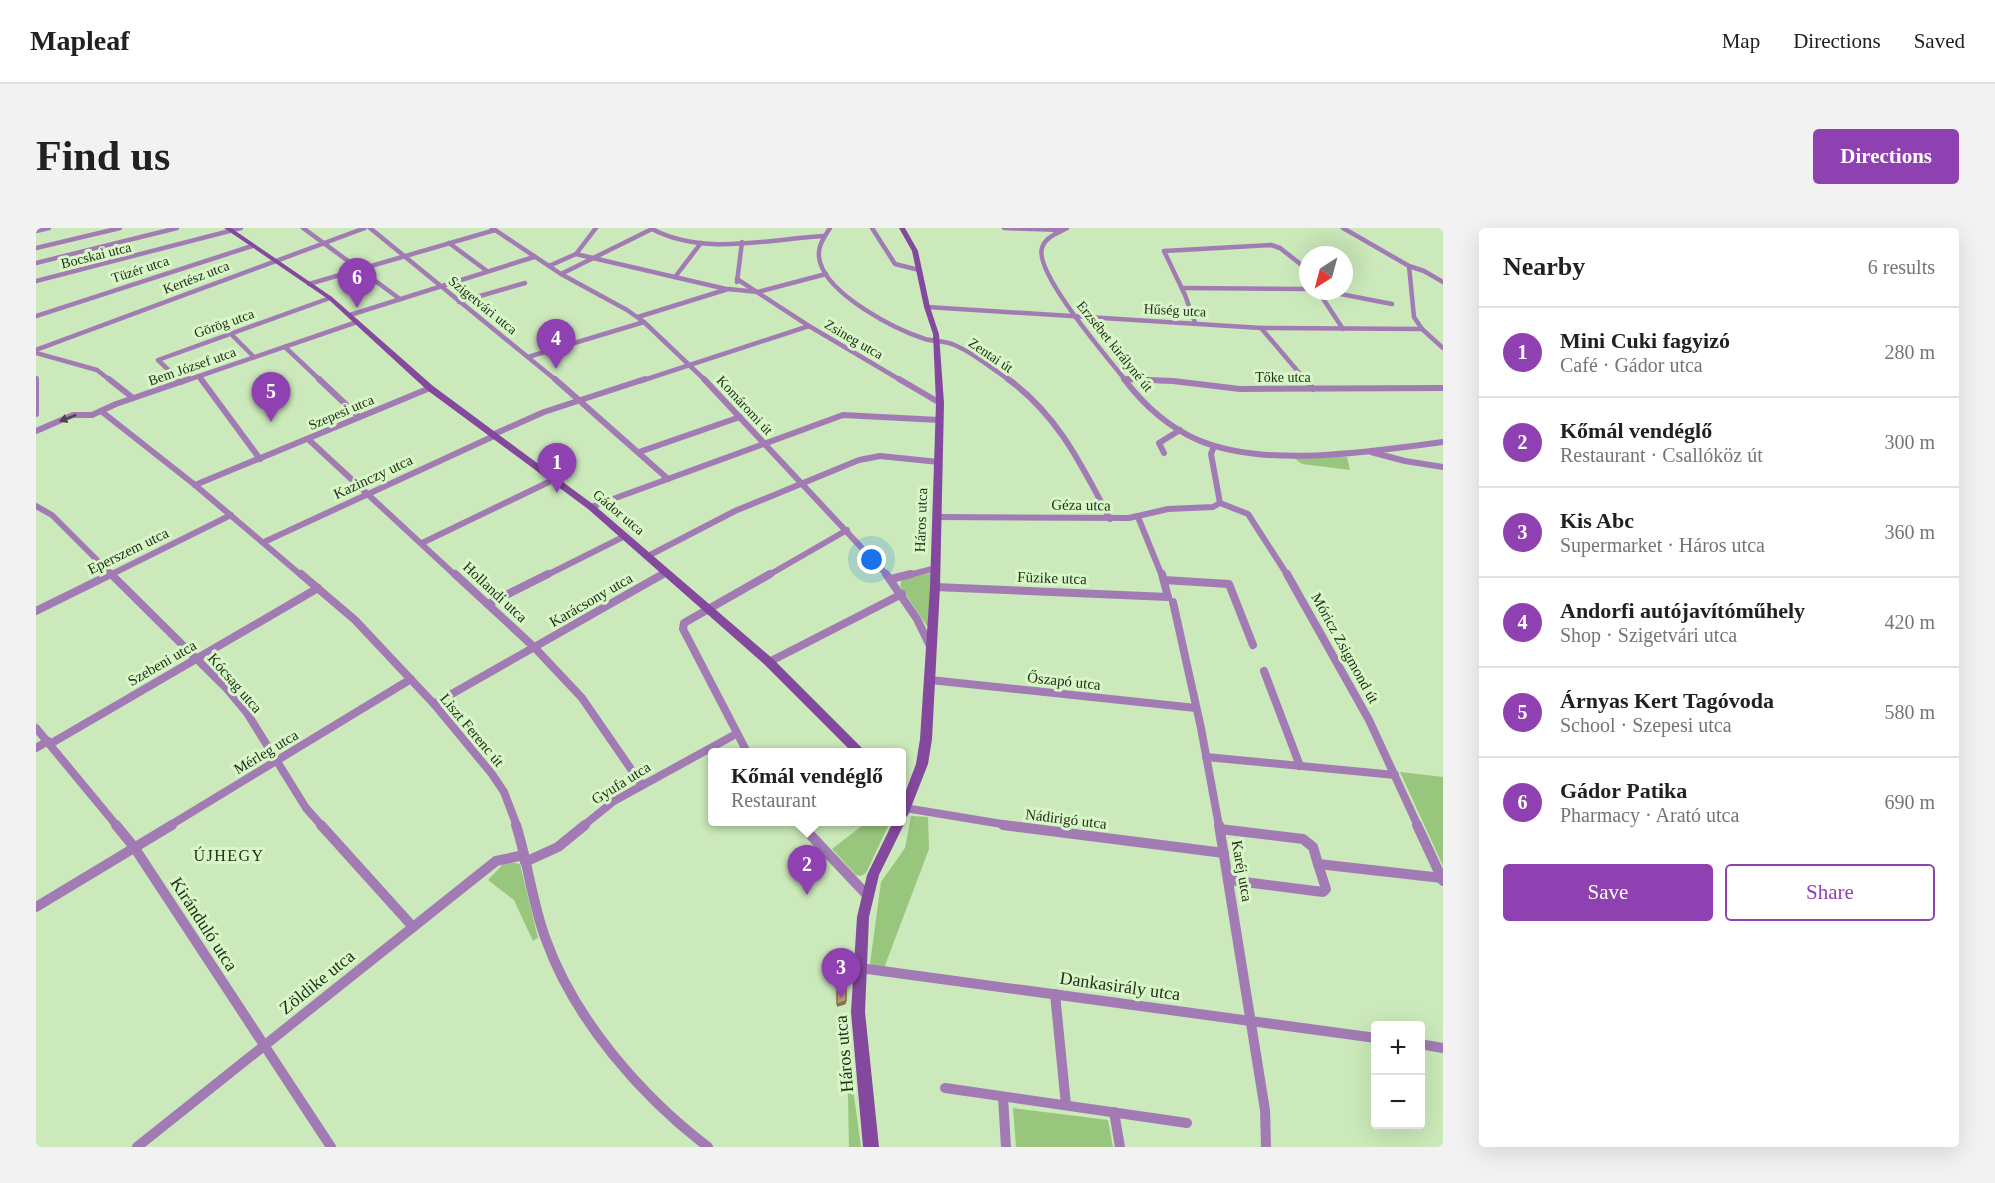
<!DOCTYPE html>
<html lang="en">
<head>
<meta charset="utf-8">
<style>
  body { margin:0; font-family:"Times New Roman",serif; background:#f2f2f2; color:#202124 }
  .controls { position:absolute; right:18px; bottom:18px; display:grid; overflow:hidden; border-radius:6px; box-shadow:0 6px 24px #0002 }
  .controls button { width:54px; height:54px; display:grid; place-items:center; padding:0; border:0; border-bottom:2px solid #e0e0e0; background:#fff; color:#202124; font:30px sans-serif }
  .compass { position:absolute; left:1263px; top:18px; width:54px; height:54px; border-radius:50%; background:#fff; box-shadow:0 6px 24px #0002; rotate:216deg }
  .you { position:absolute; left:836px; top:332px; width:21px; height:21px; margin:-15px; border:4px solid #fff; border-radius:50%; background:#1a73e8; box-shadow:0 0 0 9px #1a73e833 }
  .badge { display:grid; place-items:center; width:39px; height:39px; border-radius:50%; background:#9041b1; color:#fff; font-size:20px; font-weight:700 }
  .pin { position:absolute; translate:-50% -50px; filter:drop-shadow(0 2px 3px #0008) }
  .pin::after { content:''; position:absolute; top:32px; width:21px; height:18px; background:inherit; clip-path:polygon(0 0,100% 0,50% 100%) }
  .popup { position:absolute; left:672px; top:520px; width:198px; height:78px; box-sizing:border-box; display:grid; place-content:center; border-radius:6px; background:#fff; filter:drop-shadow(0 2px 4px #0005); font-size:20px; white-space:nowrap; color:#757577 }
  .popup b { font-size:22px; color:#202124 }
  .popup::after { content:''; position:absolute; left:50%; top:100%; margin-left:-12px; border:12px solid transparent; border-top-color:#fff }
  .list { margin:0; padding:0; list-style:none }
  h2 { display:flex; justify-content:space-between; align-items:center; height:78px; margin:0; padding:0 24px; font-size:26px }
  h2 small { font-size:20px; font-weight:400; color:#757577 }
  .list li { display:grid; grid-template-columns:39px 1fr auto; gap:18px; align-items:center; box-sizing:border-box; height:90px; padding:0 24px; border-top:2px solid #e0e0e0 }
  .list b { display:block; font-size:22px; white-space:nowrap }
  .list p { margin:0; font-size:20px; white-space:nowrap; color:#757577 }
  .list em { font-size:20px; font-style:normal; color:#757577 }
  .actions { display:flex; gap:12px; padding:18px 24px }
  .actions a { flex:1; padding:14px 0; border:2px solid #9041b1; border-radius:6px; text-align:center; font-size:21px; color:#9041b1 }
  .actions .main { background:#9041b1; color:#fff }
  .map { position:relative; flex:none; width:1407px; height:919px; overflow:hidden; border-radius:6px }
  header { display:flex; align-items:center; gap:36px; box-sizing:border-box; height:84px; padding:0 30px; background:#fff; border-bottom:2px solid #e0e0e0 }
  header strong { font-size:28px }
  nav { display:flex; gap:33px; margin-inline-start:auto; font-size:21px }
  .intro { display:flex; align-items:center; justify-content:space-between; box-sizing:border-box; height:144px; padding:0 36px }
  h1 { margin:0; font-size:42px }
  .button { padding:15px 27px; border-radius:6px; background:#9041b1; color:#fff; font-size:21px; font-weight:700 }
  main { display:flex; gap:36px; padding:0 36px }
  aside { flex:1; background:#fff; border-radius:6px; box-shadow:0 6px 24px #0002 }
  .map>svg:first-child { display:block }
  .green { fill:#97c67c }
  .lines { fill:none; stroke-linecap:round; stroke-linejoin:round }
  .street-far3 { stroke:#a27bb5; stroke-width:4.5 }
  .street-far2 { stroke:#a27bb5; stroke-width:6 }
  .street-far1 { stroke:#a27bb5; stroke-width:8 }
  .street { stroke:#a27bb5; stroke-width:10 }
  .secondary { fill:#84489e; fill-rule:evenodd }
  .shaded-wall { fill:#8b7455 }
  .building { fill:#c7a679; stroke:#8b7455; stroke-width:1.5 }
  .oneway { fill:#4a464b }
  .labels { text-anchor:middle; stroke-width:6; stroke-linejoin:round; paint-order:stroke }
  .far-street-label { font-size:14px; fill:#24301e; stroke:#d8f7c7 }
  .street-label { font-size:15px; fill:#24301e; stroke:#d8f7c7 }
  .neighbourhood-label { font-size:16px; letter-spacing:1.5px; fill:#24301e; stroke:#d8f7c7 }
  .near-street-label { font-size:18px; fill:#24301e; stroke:#d8f7c7 }
</style>
</head>
<body>
<header>
<strong>Mapleaf</strong>
<nav><a>Map</a><a>Directions</a><a>Saved</a></nav>
</header>
<div class="intro"><h1>Find us</h1><a class="button">Directions</a></div>
<main>
<div class="map">
<svg width="1407" height="919" viewBox="0 0 1407 919">
  <rect width="100%" height="100%" fill="#cbe9ba"/>
  <g class="green">
    <polygon points="1311,229 1314,242 1266,236 1258,230"/>
    <polygon points="896,345 893,397 891,398 864,358 866,351"/>
    <polygon points="1364,544 1407,549 1407,638"/>
    <polygon points="875,588 892,589 893,621 848,740 834,736 845,654 869,620"/>
    <polygon points="831,594 854,594 830,645 825,648 820,647 796,621"/>
    <polygon points="470,633 484,636 502,710 497,713 478,672 452,652"/>
    <polygon points="811,817 825,919 813,919"/>
    <polygon points="977,880 1072,892 1077,919 980,919"/>
  </g>
  <g class="lines">
    <g class="street-far3">
      <polyline points="267,0 364,71"/>
      <polyline points="334,0 521,153"/>
      <polyline points="456,0 525,46 591,82 608,94 670,153"/>
      <path d="M794,0C787,11 780,20 784,34C793,67 858,101 889,111C897,113 907,113 916,116C936,124 956,140 974,153"/>
      <polyline points="836,0 859,36 883,42"/>
      <polyline points="968,0 1026,2"/>
      <path d="M1031,0C1022,5 1009,9 1006,20C998,45 1072,130 1090,153"/>
      <polyline points="1307,0 1373,38 1388,43 1407,54"/>
      <path d="M618,2C669,28 734,11 788,8"/>
      <polyline points="0,3 13,0"/>
      <polyline points="413,15 451,43"/>
      <polyline points="0,20 84,0"/>
      <polyline points="540,26 690,61"/>
      <polyline points="0,35 141,0"/>
      <polyline points="513,38 540,26 560,0"/>
      <polyline points="1373,38 1378,89 1386,101 1407,120"/>
      <polyline points="525,46 618,0"/>
      <polyline points="639,49 665,15"/>
      <polyline points="701,51 773,98 866,153"/>
      <polyline points="0,53 205,0"/>
      <polyline points="701,54 706,14"/>
      <polyline points="273,56 459,2"/>
      <polyline points="1146,60 1272,61"/>
      <polyline points="1282,63 1307,101"/>
      <polyline points="1289,63 1356,76"/>
      <polyline points="423,74 489,55"/>
      <polyline points="891,79 1225,100 1386,101"/>
      <polyline points="314,87 498,29"/>
      <polyline points="0,88 216,18"/>
      <polyline points="602,89 692,61 722,64 790,46"/>
      <polyline points="1159,95 1149,67 1128,23 1235,17 1244,20 1272,42"/>
      <polyline points="1225,100 1270,153"/>
      <polyline points="194,105 218,129"/>
      <polyline points="249,119 285,153"/>
      <polyline points="0,122 329,0"/>
      <polyline points="0,125 61,142 75,153"/>
      <polyline points="492,129 608,94"/>
      <polyline points="163,148 166,153"/>
      <polyline points="0,150 0,153"/>
      <polyline points="1088,151 1127,153"/>
      <polyline points="144,153 122,132 294,70"/>
      <polyline points="149,153 321,94"/>
      <polyline points="605,153 773,98"/>
    </g>
    <g class="street-far2">
      <polyline points="0,151 0,186"/>
      <polyline points="73,151 97,170"/>
      <polyline points="142,151 145,154"/>
      <polyline points="165,151 224,231"/>
      <polyline points="283,151 323,189"/>
      <polyline points="519,151 632,251"/>
      <polyline points="668,151 852,348"/>
      <polyline points="863,151 904,175"/>
      <path d="M972,151C1022,187 1046,238 1074,291"/>
      <path d="M1088,151C1107,176 1132,199 1162,212C1230,241 1335,223 1407,214"/>
      <polyline points="1090,151 1137,153 1204,161 1407,160"/>
      <polyline points="1269,151 1277,161"/>
      <polyline points="65,183 159,257 266,348"/>
      <polyline points="0,203 37,187 56,187 80,176 153,151"/>
      <polyline points="456,207 508,184 609,151"/>
      <polyline points="272,211 420,348"/>
      <polyline points="1178,218 1175,226 1184,275"/>
      <polyline points="603,224 704,189"/>
      <polyline points="1335,224 1369,233 1407,239"/>
      <polyline points="1128,225 1123,215 1144,202"/>
      <polyline points="159,257 394,160"/>
      <polyline points="1184,275 1212,286 1252,348"/>
      <polyline points="0,278 16,287 77,348"/>
      <polyline points="555,279 807,187 903,192"/>
      <polyline points="902,289 1093,290 1132,281 1177,279 1184,275"/>
      <polyline points="1102,289 1126,348"/>
      <polyline points="228,314 458,208"/>
      <polyline points="386,315 517,252"/>
      <polyline points="612,328 699,283 823,232 844,228 903,234"/>
      <polyline points="72,348 195,287"/>
      <polyline points="509,348 589,308"/>
      <polyline points="625,348 631,344"/>
      <polyline points="731,348 811,302"/>
      <polyline points="869,348 900,340"/>
    </g>
    <g class="street-far1">
      <polyline points="75,346 191,461 211,485 270,580 286,598"/>
      <polyline points="265,346 319,392 398,476 456,546 468,564 481,598"/>
      <polyline points="419,346 499,420 546,470 606,557"/>
      <polyline points="850,346 881,391 894,418"/>
      <polyline points="1251,346 1333,492 1382,598"/>
      <polyline points="855,351 875,346"/>
      <polyline points="1128,352 1193,356 1217,417"/>
      <polyline points="899,359 1132,369 1126,346"/>
      <polyline points="1137,374 1165,500 1183,598"/>
      <polyline points="452,376 512,346"/>
      <polyline points="0,383 75,346"/>
      <polyline points="733,434 866,366"/>
      <polyline points="1228,443 1264,538"/>
      <polyline points="894,452 1160,480"/>
      <polyline points="398,476 627,346"/>
      <polyline points="0,500 81,598"/>
      <polyline points="14,516 282,360"/>
      <polyline points="0,520 12,513"/>
      <polyline points="711,524 647,401 648,395 734,346"/>
      <polyline points="1170,529 1359,547"/>
      <polyline points="869,580 978,598"/>
      <polyline points="763,594 767,598"/>
      <polyline points="133,598 375,451"/>
      <polyline points="547,598 578,573 700,506"/>
    </g>
    <g class="street">
      <polyline points="80,597 98,619 295,919"/>
      <polyline points="285,597 377,699"/>
      <path d="M480,597C492,634 496,675 510,712C539,792 605,868 672,919"/>
      <polyline points="765,597 831,667"/>
      <polyline points="967,597 1188,625"/>
      <polyline points="1183,597 1229,882 1230,919"/>
      <polyline points="1381,597 1407,653"/>
      <polyline points="1184,601 1267,611 1277,619 1282,636 1406,650"/>
      <polyline points="489,634 522,619 549,597"/>
      <polyline points="1193,652 1287,664 1290,661 1282,636"/>
      <polyline points="0,679 136,597"/>
      <polyline points="824,740 1340,810"/>
      <polyline points="1019,766 1030,877"/>
      <polyline points="1384,816 1407,820"/>
      <polyline points="909,860 1151,895"/>
      <polyline points="967,869 970,919"/>
      <polyline points="1078,884 1084,919"/>
      <polyline points="101,919 460,633 488,627"/>
    </g>
    <g class="secondary">
      <polygon points="188,0 195,0 296,69 397,158 558,277 737,431 827,521 828,524 816,524 729,437 552,281 391,162 292,71"/>
      <polygon points="863,0 869,0 882,23 894,79 903,106 908,175 904,359 896,511 892,536 872,587 868,591 869,594 843,647 833,689 829,784 843,919 827,919 815,784 821,689 831,647 857,594 866,594 866,573 880,536 884,511 894,359 900,175 897,106 888,79 876,23"/>
    </g>
  </g>
  <polygon class="shaded-wall" points="810,773 810,776 801,779 801,776"/>
  <polygon class="building" points="810,759 810,773 801,776 801,762"/>
  <defs><path id="oneway-solid" d="M-6-.8H1V-3.2L6.5 0L1 3.2V.8H-6Z" transform="scale(1.5)"/></defs>
  <use class="oneway" href="#oneway-solid" transform="translate(32 190) rotate(159)"/>
  <g class="labels">
    <g class="far-street-label">
      <text transform="translate(60 27) rotate(-14)" y="5">Bocskai utca</text>
      <text transform="translate(104 41) rotate(-18)" y="5">Tüzér utca</text>
      <text transform="translate(160 49) rotate(-21)" y="5">Kertész utca</text>
      <text transform="translate(447 77) rotate(39)" y="5">Szigetvári utca</text>
      <text transform="translate(1139 82) rotate(3)" y="5">Hűség utca</text>
      <text transform="translate(188 95) rotate(-19)" y="5">Görög utca</text>
      <text transform="translate(818 111) rotate(30)" y="5">Zsineg utca</text>
      <text transform="translate(1079 118) rotate(51)" y="5">Erzsébet királyné út</text>
      <text transform="translate(955 127) rotate(34)" y="5">Zentai út</text>
      <text transform="translate(156 138) rotate(-19)" y="5">Bem József utca</text>
      <text x="1247" y="154">Tőke utca</text>
      <text transform="translate(709 177) rotate(47)" y="5">Komáromi út</text>
      <text transform="translate(305 184) rotate(-23)" y="5">Szepesi utca</text>
      <text transform="translate(583 284) rotate(40)" y="5">Gádor utca</text>
    </g>
    <g class="street-label">
      <text transform="translate(337 249) rotate(-25)" y="5">Kazinczy utca</text>
      <text transform="translate(1045 277) rotate(1)" y="5">Géza utca</text>
      <text transform="translate(885 292) rotate(-88)" y="5">Háros utca</text>
      <text transform="translate(92 323) rotate(-26)" y="5">Eperszem utca</text>
      <text transform="translate(1016 350) rotate(2)" y="5">Füzike utca</text>
      <text transform="translate(459 364) rotate(43)" y="5">Hollandi utca</text>
      <text transform="translate(555 372) rotate(-30)" y="5">Karácsony utca</text>
      <text transform="translate(1309 420) rotate(61)" y="5">Móricz Zsigmond út</text>
      <text transform="translate(126 435) rotate(-30)" y="5">Szebeni utca</text>
      <text transform="translate(1028 453) rotate(6)" y="5">Őszapó utca</text>
      <text transform="translate(199 455) rotate(49)" y="5">Kócsag utca</text>
      <text transform="translate(436 502) rotate(50)" y="5">Liszt Ferenc út</text>
      <text transform="translate(230 524) rotate(-31)" y="5">Mérleg utca</text>
      <text transform="translate(585 555) rotate(-32)" y="5">Gyufa utca</text>
      <text transform="translate(1030 591) rotate(7)" y="5">Nádirigó utca</text>
      <text transform="translate(1206 643) rotate(80)" y="5">Karéj utca</text>
    </g>
    <g class="neighbourhood-label">
      <text x="193" y="633">ÚJHEGY</text>
    </g>
    <g class="near-street-label">
      <text transform="translate(168 696) rotate(57)" y="6">Kiránduló utca</text>
      <text transform="translate(281 754) rotate(-39)" y="6">Zöldike utca</text>
      <text transform="translate(1084 758) rotate(8)" y="6">Dankasirály utca</text>
      <text transform="translate(808 826) rotate(-95)" y="6">Háros utca</text>
    </g>
  </g>
</svg>
<div class="controls">
<button>+</button>
<button>−</button>
</div>
<svg class="compass" viewBox="-18 -18 36 36"><path d="M0-13l5 13h-10z" fill="#e53935"/><path d="M0 13l5-13h-10z" fill="#757577"/></svg>
<div class="you"></div>
<div class="pin badge" style="left:521px;top:265px">1</div>
<div class="pin badge" style="left:771px;top:667px">2</div>
<div class="popup"><b>Kőmál vendéglő</b>Restaurant</div>
<div class="pin badge" style="left:805px;top:770px">3</div>
<div class="pin badge" style="left:520px;top:141px">4</div>
<div class="pin badge" style="left:235px;top:194px">5</div>
<div class="pin badge" style="left:321px;top:80px">6</div>
</div>
<aside>
<h2>Nearby<small>6 results</small></h2>
<ul class="list">
<li><span class="badge">1</span><div><b>Mini Cuki fagyizó</b><p>Café · Gádor utca</p></div><em>280 m</em></li>
<li><span class="badge">2</span><div><b>Kőmál vendéglő</b><p>Restaurant · Csallóköz út</p></div><em>300 m</em></li>
<li><span class="badge">3</span><div><b>Kis Abc</b><p>Supermarket · Háros utca</p></div><em>360 m</em></li>
<li><span class="badge">4</span><div><b>Andorfi autójavítóműhely</b><p>Shop · Szigetvári utca</p></div><em>420 m</em></li>
<li><span class="badge">5</span><div><b>Árnyas Kert Tagóvoda</b><p>School · Szepesi utca</p></div><em>580 m</em></li>
<li><span class="badge">6</span><div><b>Gádor Patika</b><p>Pharmacy · Arató utca</p></div><em>690 m</em></li>
</ul>
<div class="actions"><a class="main">Save</a><a>Share</a></div>
</aside>
</main>
</body>
</html>
